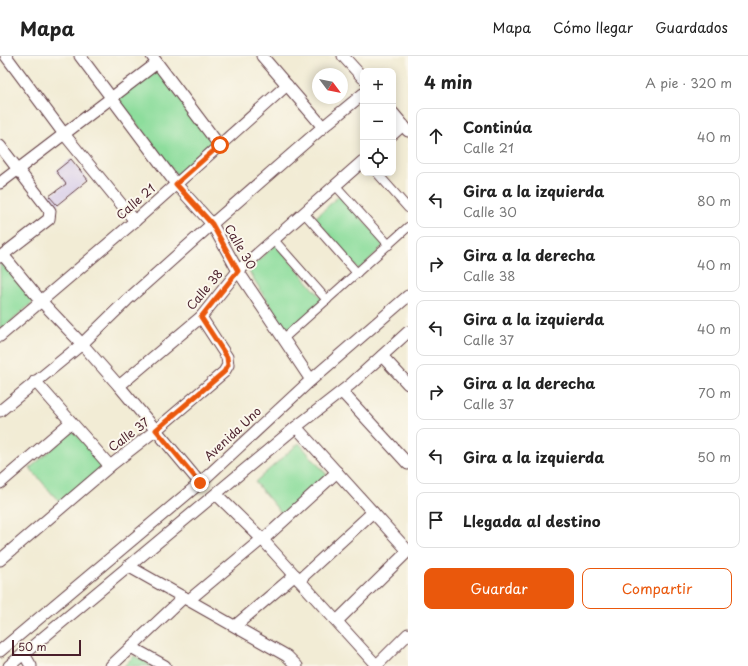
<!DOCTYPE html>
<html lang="es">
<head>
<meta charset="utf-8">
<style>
  body { margin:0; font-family:"Playpen Sans",sans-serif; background:#f2f2f2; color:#222 }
  .controls { position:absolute; right:12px; top:12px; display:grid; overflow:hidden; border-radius:8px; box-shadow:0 2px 10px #0003 }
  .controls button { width:36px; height:36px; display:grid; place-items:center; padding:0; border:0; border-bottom:1px solid #e0e0e0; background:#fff; color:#222; font:20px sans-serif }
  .compass { position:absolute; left:312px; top:12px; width:36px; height:36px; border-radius:50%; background:#fff; box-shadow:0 2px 10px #0003; rotate:122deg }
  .scale { position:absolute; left:12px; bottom:10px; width:69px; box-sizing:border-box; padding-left:4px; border:2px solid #4a1f2b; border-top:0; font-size:11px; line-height:14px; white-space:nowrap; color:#4a1f2b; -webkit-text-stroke:3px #fbf7ec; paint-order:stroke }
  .stop { position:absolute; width:12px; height:12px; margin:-9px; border:3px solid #ea580c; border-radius:50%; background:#fff }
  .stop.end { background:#ea580c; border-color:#fff; box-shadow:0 1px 4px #0008 }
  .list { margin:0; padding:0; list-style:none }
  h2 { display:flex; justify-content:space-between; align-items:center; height:52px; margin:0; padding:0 16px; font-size:17px }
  h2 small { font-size:13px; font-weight:400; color:#767676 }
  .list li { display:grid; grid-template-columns:26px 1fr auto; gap:12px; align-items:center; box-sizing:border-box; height:56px; margin:0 8px 8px; padding:0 8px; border:1px solid #e0e0e0; border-radius:8px }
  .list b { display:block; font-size:15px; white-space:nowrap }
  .list p { margin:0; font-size:13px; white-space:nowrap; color:#767676 }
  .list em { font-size:13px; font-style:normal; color:#767676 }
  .actions { display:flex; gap:8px; padding:12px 16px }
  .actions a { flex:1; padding:9px 0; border:1px solid #ea580c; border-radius:8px; text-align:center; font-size:14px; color:#ea580c }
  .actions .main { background:#ea580c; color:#fff }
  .icon { flex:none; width:22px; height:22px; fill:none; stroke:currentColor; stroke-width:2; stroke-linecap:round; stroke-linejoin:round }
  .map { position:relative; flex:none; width:408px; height:610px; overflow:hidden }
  header { display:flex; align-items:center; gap:24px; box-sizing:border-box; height:56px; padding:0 20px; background:#fff; border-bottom:1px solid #e0e0e0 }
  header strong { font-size:19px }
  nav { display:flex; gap:22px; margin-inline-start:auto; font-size:14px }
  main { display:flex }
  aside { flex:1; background:#fff }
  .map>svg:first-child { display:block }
  .green { fill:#8ddd9c; stroke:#6c7e64 }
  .building { fill:#c8bae7 }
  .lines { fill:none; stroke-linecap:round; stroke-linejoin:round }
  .pedestrian-casing { stroke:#633e44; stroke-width:10 }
  .minor-casing { stroke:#633e44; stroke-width:13 }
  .pedestrian { stroke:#fff; stroke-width:8 }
  .minor { stroke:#fff; stroke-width:11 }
  .route { stroke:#ea580c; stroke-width:5 }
  .labels { text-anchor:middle; stroke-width:4; stroke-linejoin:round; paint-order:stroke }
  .street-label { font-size:12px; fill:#4a1f2b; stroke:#fbf7ec }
</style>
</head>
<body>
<header>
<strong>Mapa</strong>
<nav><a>Mapa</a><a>Cómo llegar</a><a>Guardados</a></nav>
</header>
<main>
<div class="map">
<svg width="408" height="610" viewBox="0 0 408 610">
  <rect width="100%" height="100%" fill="#fbf7ec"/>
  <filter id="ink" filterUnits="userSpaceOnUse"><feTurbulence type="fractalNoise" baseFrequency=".025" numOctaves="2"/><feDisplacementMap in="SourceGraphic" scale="8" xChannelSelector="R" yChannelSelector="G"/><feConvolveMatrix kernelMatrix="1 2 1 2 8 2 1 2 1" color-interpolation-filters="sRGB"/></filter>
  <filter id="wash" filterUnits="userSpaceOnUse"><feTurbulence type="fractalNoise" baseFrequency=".012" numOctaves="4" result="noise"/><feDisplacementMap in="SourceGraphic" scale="16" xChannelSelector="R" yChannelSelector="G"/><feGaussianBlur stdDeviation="0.9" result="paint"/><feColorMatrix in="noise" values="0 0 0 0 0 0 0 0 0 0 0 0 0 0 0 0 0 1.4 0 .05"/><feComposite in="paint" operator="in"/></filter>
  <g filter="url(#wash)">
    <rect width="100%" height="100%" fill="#f2ecd5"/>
    <g class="green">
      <polygon points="153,14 159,16 213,87 212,91 180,119 177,119 118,44 119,40"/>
      <polygon points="340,139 385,188 359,214 315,162"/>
      <polygon points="276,188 323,244 288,277 248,214"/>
      <polygon points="0,208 5,209 34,243 33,246 0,275"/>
      <polygon points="73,375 105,410 61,448 30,412"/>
      <polygon points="299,387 327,419 282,458 255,426"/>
      <polygon points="134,600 154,610 124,610"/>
    </g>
    <g id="blocks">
      <polygon class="building" points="71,103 88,124 57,149 49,140 66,128 56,115"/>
    </g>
  </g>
  <g filter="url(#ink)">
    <use href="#blocks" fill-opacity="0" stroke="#633e44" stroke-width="1"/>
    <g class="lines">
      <defs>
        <g id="pedestrian">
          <polyline points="377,117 408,152"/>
          <polyline points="335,129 389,189"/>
          <polyline points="304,157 357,217"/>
          <polyline points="274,184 327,244"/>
          <polyline points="283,283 408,171"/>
        </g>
        <g id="minor">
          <polyline points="6,0 64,78 135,165"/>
          <polyline points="80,0 176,128 212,168 238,215 311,324"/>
          <polyline points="152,0 219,89"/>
          <polyline points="262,0 323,71"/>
          <polyline points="343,0 363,22"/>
          <polyline points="393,57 408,75"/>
          <polyline points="393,78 403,69"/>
          <polyline points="0,90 50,155 49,163 0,201"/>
          <polyline points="0,127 157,7"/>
          <polyline points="3,199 41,245 82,288 119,330 200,427"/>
          <polyline points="0,280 135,165 287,29"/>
          <polyline points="382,300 408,328"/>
          <polyline points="35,325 110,410"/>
          <polyline points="119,330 201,261 238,215 363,105"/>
          <polyline points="342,336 408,408"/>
          <polyline points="0,355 82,288 127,244 212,168 323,71 363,38"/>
          <polyline points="296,371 408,495"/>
          <polyline points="0,427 71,366"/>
          <polyline points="216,438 262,483 377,610"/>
          <polyline points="267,480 337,416"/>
          <polyline points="0,504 110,410 156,374 224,316 228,309 227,301 201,261"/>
          <polyline points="128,510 287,600 297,610"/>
          <polyline points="299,524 373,456"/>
          <polyline points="189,544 262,483"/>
          <polyline points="337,565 408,495"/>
          <polyline points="235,570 295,519"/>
          <polyline points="131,591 165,610"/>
          <polyline points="0,595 200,427 311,324 408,240"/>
          <polyline points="24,598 31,610"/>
          <polyline points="9,610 296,371 351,328 408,276"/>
          <polyline points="111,610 184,541"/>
          <polyline points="376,610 408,578"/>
        </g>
      </defs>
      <use href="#pedestrian" class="pedestrian-casing"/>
      <use href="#minor" class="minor-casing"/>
      <use href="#pedestrian" class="pedestrian"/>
      <use href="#minor" class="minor"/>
    </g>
  </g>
  <g class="lines" filter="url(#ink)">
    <polyline class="route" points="200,427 156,374 224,316 228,309 227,301 201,261 238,215 212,168 176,128 220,89"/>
  </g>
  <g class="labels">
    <g class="street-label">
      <text transform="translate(136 146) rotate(-41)" y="4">Calle 21</text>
      <text transform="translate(240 191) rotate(60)" y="4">Calle 30</text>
      <text transform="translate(205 234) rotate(-50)" y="4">Calle 38</text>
      <text transform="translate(233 378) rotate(-43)" y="4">Avenida Uno</text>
      <text transform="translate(129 379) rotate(-37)" y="4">Calle 37</text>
    </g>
  </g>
</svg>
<div class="controls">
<button>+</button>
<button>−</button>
<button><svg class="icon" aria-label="locate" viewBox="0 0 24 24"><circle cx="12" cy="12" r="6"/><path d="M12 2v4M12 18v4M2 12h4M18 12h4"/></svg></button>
</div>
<svg class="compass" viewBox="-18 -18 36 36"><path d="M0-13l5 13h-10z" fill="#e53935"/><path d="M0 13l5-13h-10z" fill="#767676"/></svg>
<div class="scale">50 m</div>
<div class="stop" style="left:220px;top:89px"></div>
<div class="stop end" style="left:200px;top:427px"></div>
</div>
<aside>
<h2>4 min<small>A pie · 320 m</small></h2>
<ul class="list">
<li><svg class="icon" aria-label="ahead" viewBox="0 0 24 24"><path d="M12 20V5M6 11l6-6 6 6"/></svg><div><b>Continúa</b><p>Calle 21</p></div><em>40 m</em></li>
<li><svg class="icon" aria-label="left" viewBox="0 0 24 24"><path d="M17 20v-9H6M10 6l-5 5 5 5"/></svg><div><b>Gira a la izquierda</b><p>Calle 30</p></div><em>80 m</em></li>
<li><svg class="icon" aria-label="right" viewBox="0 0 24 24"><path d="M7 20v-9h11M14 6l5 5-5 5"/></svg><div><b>Gira a la derecha</b><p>Calle 38</p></div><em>40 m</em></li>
<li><svg class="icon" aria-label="left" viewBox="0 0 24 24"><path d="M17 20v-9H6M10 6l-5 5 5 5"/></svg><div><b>Gira a la izquierda</b><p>Calle 37</p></div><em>40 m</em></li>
<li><svg class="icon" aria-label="right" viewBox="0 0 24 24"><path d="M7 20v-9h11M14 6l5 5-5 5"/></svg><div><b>Gira a la derecha</b><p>Calle 37</p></div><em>70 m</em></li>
<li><svg class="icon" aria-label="left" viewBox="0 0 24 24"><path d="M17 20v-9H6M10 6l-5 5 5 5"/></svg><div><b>Gira a la izquierda</b></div><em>50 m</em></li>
<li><svg class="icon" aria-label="arrive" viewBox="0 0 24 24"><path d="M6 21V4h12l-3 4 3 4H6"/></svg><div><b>Llegada al destino</b></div></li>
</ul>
<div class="actions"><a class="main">Guardar</a><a>Compartir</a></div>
</aside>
</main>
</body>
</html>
